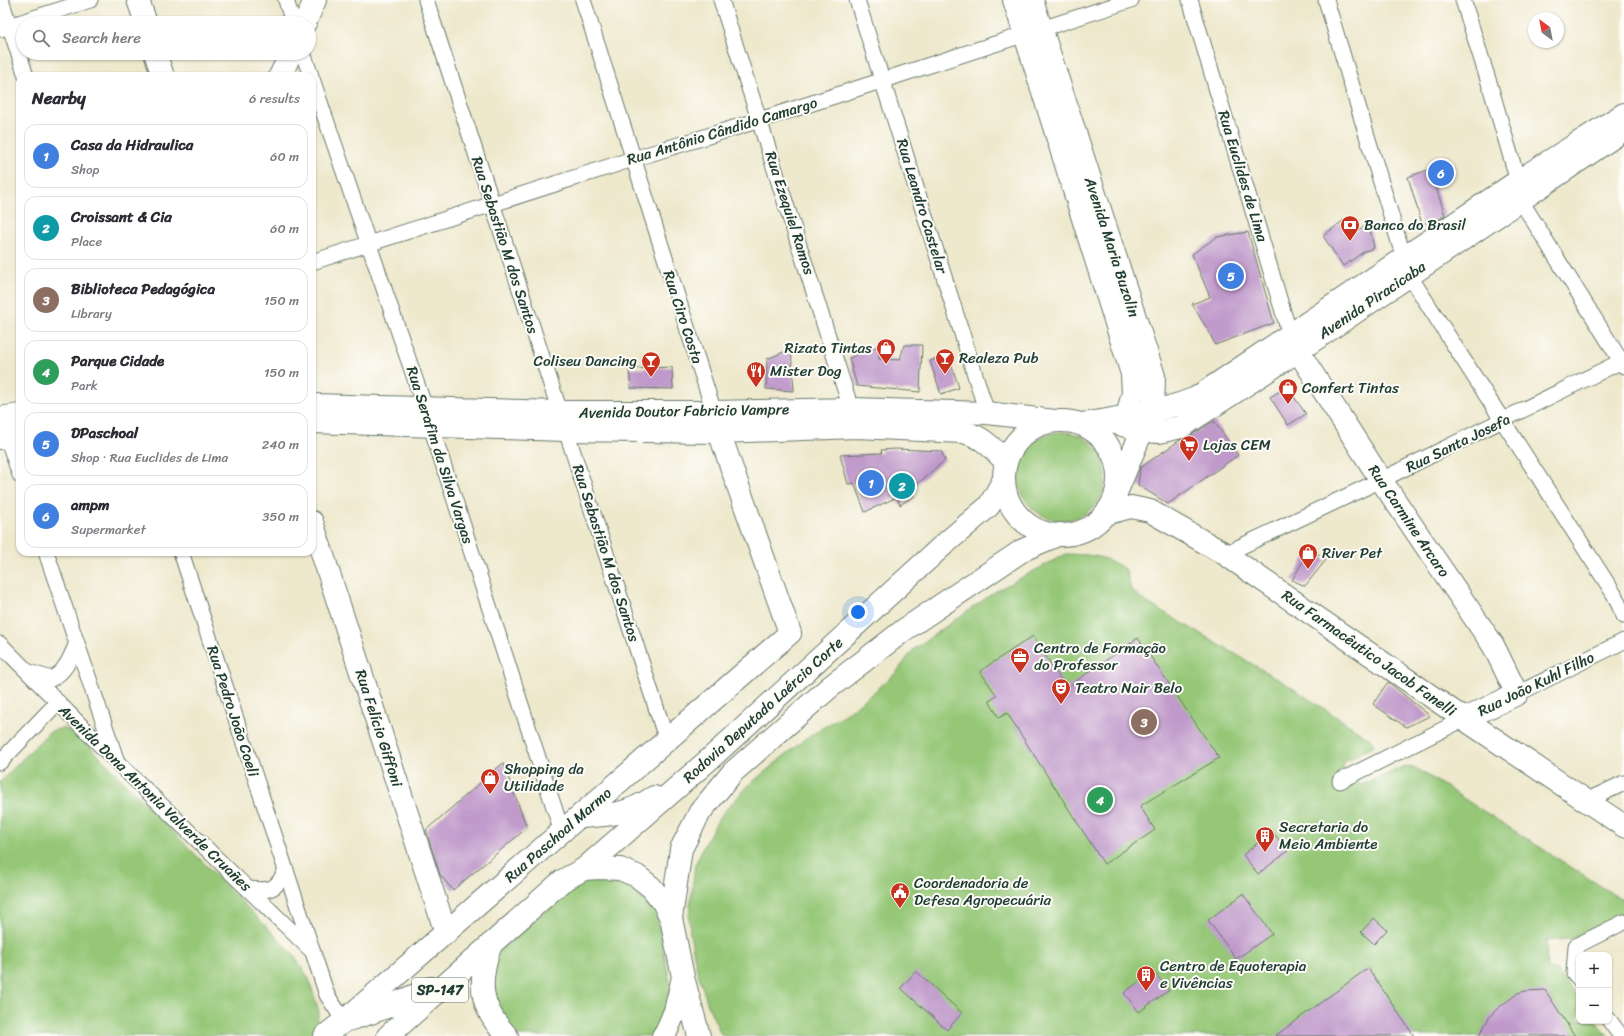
<!DOCTYPE html>
<html lang="en">
<head>
<meta charset="utf-8">
<style>
  body { margin:0; font-family:Sriracha,sans-serif; background:#f7f7f7; color:#2b2b33 }
  .controls { position:absolute; right:12px; bottom:12px; display:grid; overflow:hidden; border-radius:8px; box-shadow:0 1px 3px #0004 }
  .controls button { width:36px; height:36px; display:grid; place-items:center; padding:0; border:0; border-bottom:1px solid #e1e1e2; background:#fff; color:#2b2b33; font:20px sans-serif }
  .compass { position:absolute; left:1528px; top:12px; width:36px; height:36px; border-radius:50%; background:#fff; box-shadow:0 1px 3px #0004; rotate:328deg }
  .you { position:absolute; left:858px; top:612px; width:14px; height:14px; margin:-10px; border:3px solid #fff; border-radius:50%; background:#1a73e8; box-shadow:0 0 0 6px #1a73e833 }
  .badge { display:grid; place-items:center; width:26px; height:26px; border-radius:50%; background:#c8321e; color:#fff; font-size:13px; font-weight:700 }
  .pin { position:absolute; translate:-50% -50%; border:2px solid #fff; box-shadow:0 1px 4px #0006 }
  .list { margin:0; padding:0; list-style:none }
  h2 { display:flex; justify-content:space-between; align-items:center; height:52px; margin:0; padding:0 16px; font-size:17px }
  h2 small { font-size:13px; font-weight:400; color:#7c7c81 }
  .list li { display:grid; grid-template-columns:26px 1fr auto; gap:12px; align-items:center; box-sizing:border-box; height:64px; margin:0 8px 8px; padding:0 8px; border:1px solid #e1e1e2; border-radius:12px }
  .list b { display:block; font-size:15px; white-space:nowrap }
  .list p { margin:0; font-size:13px; white-space:nowrap; color:#7c7c81 }
  .list em { font-size:13px; font-style:normal; color:#7c7c81 }
  .icon { flex:none; width:22px; height:22px; fill:none; stroke:currentColor; stroke-width:2; stroke-linecap:round; stroke-linejoin:round }
  .map { position:relative; flex:none; width:1624px; height:1036px; overflow:hidden }
  .search { position:absolute; background:#fff; box-shadow:0 1px 3px #0004; left:16px; top:16px; width:300px; height:44px; display:flex; align-items:center; gap:10px; box-sizing:border-box; padding:0 14px; border-radius:22px; color:#7c7c81; font-size:15px }
  .panel { position:absolute; background:#fff; box-shadow:0 1px 3px #0004; left:16px; top:72px; width:300px; height:484px; border-radius:12px }
  .map>svg:first-child { display:block }
  .green { fill:#95c777; stroke:#5a8256 }
  .building { fill:#c09acb }
  .lines { fill:none; stroke-linecap:round; stroke-linejoin:round }
  .street-casing { stroke:#677969; stroke-width:17 }
  .secondary-casing { stroke:#677969; stroke-width:24 }
  .primary-casing { stroke:#677969; stroke-width:24 }
  .street { stroke:#fff; stroke-width:15 }
  .secondary { stroke:#fff; stroke-width:22 }
  .primary { stroke:#fff; stroke-width:22 }
  .labels { text-anchor:middle; stroke-width:4; stroke-linejoin:round; paint-order:stroke }
  .shield { fill:#fdfcf7; stroke:#62766e; stroke-width:1 }
  .shield-label { font-size:14px; font-weight:bold; fill:#1f3d34 }
  .street-label { font-size:15px; fill:#1f3d34; stroke:#fdfcf7 }
  .poi-label { font-size:15px; fill:#1f3d34; stroke:#fdfcf7; text-anchor:start }
</style>
</head>
<body>
<div class="map">
<svg width="1624" height="1036" viewBox="0 0 1624 1036">
  <rect width="100%" height="100%" fill="#fdfcf7"/>
  <filter id="ink" filterUnits="userSpaceOnUse"><feTurbulence type="fractalNoise" baseFrequency=".025" numOctaves="2"/><feDisplacementMap in="SourceGraphic" scale="8" xChannelSelector="R" yChannelSelector="G"/><feConvolveMatrix kernelMatrix="1 2 1 2 8 2 1 2 1" color-interpolation-filters="sRGB"/></filter>
  <filter id="wash" filterUnits="userSpaceOnUse"><feTurbulence type="fractalNoise" baseFrequency=".012" numOctaves="4" result="noise"/><feDisplacementMap in="SourceGraphic" scale="16" xChannelSelector="R" yChannelSelector="G"/><feGaussianBlur stdDeviation="0.9" result="paint"/><feColorMatrix in="noise" values="0 0 0 0 0 0 0 0 0 0 0 0 0 0 0 0 0 1.4 0 .05"/><feComposite in="paint" operator="in"/></filter>
  <g filter="url(#wash)">
    <rect width="100%" height="100%" fill="#eee8cc"/>
    <g class="green">
      <circle cx="1062" cy="476" r="44"/>
      <path d="M1066,554C1092,555 1104,555 1126,570L1131,590L1146,602L1283,682L1372,740L1374,746L1343,762L1342,768L1361,785L1406,766L1419,770L1624,901V914L1570,939L1546,941L1547,968L1558,972L1579,999V1021H1596L1608,1036H722L709,1008L697,970L690,934L689,915L695,865L706,841L721,815L750,784L805,739L848,712L873,693L896,673L914,649L996,591Z"/>
      <polygon points="62,728 74,732 88,745 294,955 309,979 319,1012 314,1034 311,1036 0,1036 0,782 49,732"/>
      <polygon points="601,876 632,882 655,907 670,983 670,1002 656,1036 519,1036 514,1034 492,1000 492,967 500,950 580,882"/>
    </g>
    <g id="blocks">
      <g class="building">
        <polygon points="1430,169 1445,215 1440,219 1422,224 1408,177"/>
        <polygon points="1344,220 1354,232 1369,224 1374,248 1365,251 1343,266 1323,236"/>
        <polygon points="1248,232 1274,323 1215,345 1209,332 1192,304 1210,297 1192,254 1217,237"/>
        <polygon points="904,345 922,345 920,392 857,386 849,358 879,346 879,359 900,360"/>
        <polygon points="791,349 794,391 766,389 767,359"/>
        <polygon points="948,354 959,388 941,394 930,361"/>
        <polygon points="672,367 673,389 631,388 629,369"/>
        <polygon points="1287,387 1306,414 1288,425 1270,397"/>
        <polygon points="1214,421 1238,455 1168,504 1138,485 1140,468 1180,440 1188,437"/>
        <polygon points="895,449 941,451 945,460 911,489 914,496 900,505 897,497 865,512 854,483 848,484 840,455 882,453 881,450"/>
        <polygon points="1311,548 1326,560 1305,586 1292,580"/>
        <polygon points="1033,636 1066,688 1138,638 1219,758 1140,806 1155,830 1104,864 1007,713 999,718 989,701 997,696 980,671"/>
        <polygon points="1388,682 1430,716 1406,727 1373,704"/>
        <polygon points="503,763 527,828 453,890 440,875 426,830"/>
        <polygon points="1272,831 1288,851 1258,874 1243,855"/>
        <polygon points="1243,894 1272,934 1236,959 1208,920"/>
        <polygon points="1374,918 1387,930 1374,944 1361,932"/>
        <polygon points="1368,968 1414,1036 1275,1036"/>
        <polygon points="916,971 962,1013 947,1030 901,988"/>
        <polygon points="1153,971 1169,990 1139,1012 1124,993"/>
        <polygon points="1545,990 1575,1036 1479,1036 1490,1016 1498,1008 1518,993 1525,991"/>
      </g>
    </g>
  </g>
  <g filter="url(#ink)">
    <use href="#blocks" fill-opacity="0" stroke="#677969" stroke-width="1"/>
    <g class="lines">
      <defs>
        <g id="street">
          <polyline points="1,0 26,76"/>
          <polyline points="286,0 293,23"/>
          <polyline points="426,0 667,741"/>
          <polyline points="583,0 714,412"/>
          <polyline points="721,0 854,418"/>
          <polyline points="857,0 987,413"/>
          <polyline points="1190,0 1290,335"/>
          <polyline points="1326,0 1409,275 1614,594 1624,616"/>
          <polyline points="1463,0 1491,89 1518,181 1521,201 1624,366"/>
          <polyline points="0,29 90,0"/>
          <polyline points="303,53 311,76"/>
          <polyline points="312,79 425,408 562,832"/>
          <polyline points="312,262 633,159 760,120 1131,0"/>
          <polyline points="4,428 20,475"/>
          <polyline points="46,552 116,759"/>
          <polyline points="181,552 327,995 344,1021"/>
          <polyline points="1225,554 1381,480 1624,360"/>
          <polyline points="0,644 117,762 310,949"/>
          <path d="M29,672L51,679C66,672 71,656 77,643"/>
          <polyline points="1517,694 1624,641"/>
          <polyline points="0,762 58,702"/>
          <polyline points="1340,781 1464,719"/>
          <polyline points="1586,801 1624,783"/>
          <path d="M248,889C270,891 276,891 286,870"/>
          <polyline points="1579,979 1574,973 1576,946 1624,922"/>
          <polyline points="1609,1020 1621,1036"/>
        </g>
        <g id="secondary">
          <polyline points="138,0 146,23"/>
          <polyline points="1014,0 1132,374 1133,393 1127,416"/>
          <polyline points="1032,0 1154,376 1153,412 1142,431 1116,493"/>
          <polyline points="305,23 315,0"/>
          <polyline points="155,53 163,76"/>
          <polyline points="280,76 291,53"/>
          <polyline points="1291,337 1298,351 1381,480 1493,645 1517,694 1464,719"/>
          <polyline points="312,405 560,412 714,412 852,409 987,413 1055,421"/>
          <polyline points="0,418 20,415"/>
          <polyline points="1109,421 1142,431 1159,432 1181,427 1298,351 1621,132"/>
          <circle cx="1061" cy="478" r="57"/>
          <path d="M312,422L565,430L719,432L857,427L963,432C984,437 991,447 1006,462"/>
          <path d="M1082,424C1097,422 1112,419 1127,416C1153,411 1172,408 1196,398L1518,181L1624,114"/>
          <polyline points="0,438 20,434"/>
          <polyline points="1105,514 1131,507 1150,511 1225,554 1464,719 1624,826"/>
          <polyline points="312,522 446,933"/>
          <path d="M579,817C610,815 627,815 654,797"/>
          <polyline points="584,869 713,756 940,548 989,506 1004,479"/>
          <polyline points="671,918 681,849 700,812 733,772 830,687 904,630 1023,550 1060,534"/>
          <polyline points="325,1036 344,1021 790,633 719,432 714,412"/>
        </g>
        <g id="primary">
          <path d="M491,944C478,981 478,1006 507,1036"/>
          <polyline points="684,981 699,1036"/>
          <path d="M344,1021C375,1013 403,1001 431,988"/>
          <polyline points="388,1036 562,881 584,869 601,868 620,869 637,876 651,887 663,902 671,918 683,977 675,1011 667,1030 663,1036"/>
        </g>
      </defs>
      <use href="#street" class="street-casing"/>
      <use href="#secondary" class="secondary-casing"/>
      <use href="#primary" class="primary-casing"/>
      <use href="#street" class="street"/>
      <use href="#secondary" class="secondary"/>
      <use href="#primary" class="primary"/>
    </g>
  </g>
  <defs>
    <symbol id="bank-pin" viewBox="-11 -11 22 30"><path d="M0 17L-7.5 6A9.5 9.5 0 1 1 7.5 6Z" fill="#c8321e" stroke="#fdfcf7"/><path d="M-6-4H6V4H-6ZM0-2.3a2.3 2.3 0 1 0 0 4.6a2.3 2.3 0 1 0 0-4.6Z" fill="#fff"/></symbol>
    <symbol id="shop-pin" viewBox="-11 -11 22 30"><path d="M0 17L-7.5 6A9.5 9.5 0 1 1 7.5 6Z" fill="#c8321e" stroke="#fdfcf7"/><path d="M-5-2.5h2.3a2.7 3.5 0 0 1 5.4 0H5L5.5 6h-11ZM-1.5-2.5h3a1.5 2.3 0 0 0-3 0Z" fill="#fff"/></symbol>
    <symbol id="bar-pin" viewBox="-11 -11 22 30"><path d="M0 17L-7.5 6A9.5 9.5 0 1 1 7.5 6Z" fill="#c8321e" stroke="#fdfcf7"/><path d="M-6-5H6L.8 .8V4.5H3.5V6h-7V4.5H-.8V.8Z" fill="#fff"/></symbol>
    <symbol id="restaurant-pin" viewBox="-11 -11 22 30"><path d="M0 17L-7.5 6A9.5 9.5 0 1 1 7.5 6Z" fill="#c8321e" stroke="#fdfcf7"/><path d="M-5-6h1v4h1v-4h1v4h1v-4h1v5L-1.5 .5V6h-2V.5L-5-1ZM5-6V6H3V1.5H1.5Q1.5-4 5-6Z" fill="#fff"/></symbol>
    <symbol id="supermarket-pin" viewBox="-11 -11 22 30"><path d="M0 17L-7.5 6A9.5 9.5 0 1 1 7.5 6Z" fill="#c8321e" stroke="#fdfcf7"/><path d="M-6-5.5h2.5l.6 2H6L4.5 2H-2.5L-4.4-4H-6ZM-1.5 3.2a1.3 1.3 0 1 0 .1 0ZM3 3.2a1.3 1.3 0 1 0 .1 0Z" fill="#fff"/></symbol>
    <symbol id="office-pin" viewBox="-11 -11 22 30"><path d="M0 17L-7.5 6A9.5 9.5 0 1 1 7.5 6Z" fill="#c8321e" stroke="#fdfcf7"/><path d="M-6-3h4V-5.5h4V-3h4V5H-6ZM-1-4.5V-3h2v-1.5ZM-6 0V1H6V0Z" fill="#fff"/></symbol>
    <symbol id="theatre-pin" viewBox="-11 -11 22 30"><path d="M0 17L-7.5 6A9.5 9.5 0 1 1 7.5 6Z" fill="#c8321e" stroke="#fdfcf7"/><path d="M-5-5.5Q0-4 5-5.5V0Q5 5 0 6Q-5 5-5 0ZM-3.3-2.5H-1v1.5H-3.3ZM1-2.5H3.3v1.5H1ZM-2.8 1Q0 5.5 2.8 1Z" fill="#fff"/></symbol>
    <symbol id="building-pin" viewBox="-11 -11 22 30"><path d="M0 17L-7.5 6A9.5 9.5 0 1 1 7.5 6Z" fill="#c8321e" stroke="#fdfcf7"/><path d="M-4-6H4V6H1V3H-1V6H-4ZM-2.5-4.3h1.7v1.8h-1.7ZM.8-4.3h1.7v1.8H.8ZM-2.5-1h1.7V.8h-1.7ZM.8-1h1.7V.8H.8Z" fill="#fff"/></symbol>
    <symbol id="civic-pin" viewBox="-11 -11 22 30"><path d="M0 17L-7.5 6A9.5 9.5 0 1 1 7.5 6Z" fill="#c8321e" stroke="#fdfcf7"/><path d="M-.6-6.5H3V-4.5H.6V-3L4-1V1h2V6H-6V1h2V-1L-.6-3ZM-1.2 2.5V6h2.4V2.5Z" fill="#fff"/></symbol>
  </defs>
  <g fill-rule="evenodd">
    <use href="#bank-pin" x="1339" y="214" width="22" height="30"/>
    <use href="#shop-pin" x="875" y="337" width="22" height="30"/>
    <use href="#bar-pin" x="934" y="347" width="22" height="30"/>
    <use href="#bar-pin" x="640" y="350" width="22" height="30"/>
    <use href="#restaurant-pin" x="745" y="360" width="22" height="30"/>
    <use href="#shop-pin" x="1277" y="377" width="22" height="30"/>
    <use href="#supermarket-pin" x="1178" y="434" width="22" height="30"/>
    <use href="#shop-pin" x="1297" y="542" width="22" height="30"/>
    <use href="#office-pin" x="1009" y="646" width="22" height="30"/>
    <use href="#theatre-pin" x="1050" y="677" width="22" height="30"/>
    <use href="#shop-pin" x="479" y="767" width="22" height="30"/>
    <use href="#building-pin" x="1254" y="825" width="22" height="30"/>
    <use href="#civic-pin" x="889" y="881" width="22" height="30"/>
    <use href="#building-pin" x="1135" y="964" width="22" height="30"/>
  </g>
  <g class="labels">
    <rect class="shield" x="412" y="978" width="56" height="24" rx="3"/>
    <g class="shield-label">
      <text x="440" y="995">SP-147</text>
    </g>
    <g class="street-label">
      <text transform="translate(722 131) rotate(-17)" y="5">Rua Antônio Cândido Camargo</text>
      <text transform="translate(1243 176) rotate(73)" y="5">Rua Euclides de Lima</text>
      <text transform="translate(922 206) rotate(73)" y="5">Rua Leandro Castelar</text>
      <text transform="translate(790 213) rotate(72)" y="5">Rua Ezequiel Ramos</text>
      <text transform="translate(505 245) rotate(72)" y="5">Rua Sebastião M dos Santos</text>
      <text transform="translate(1112 247) rotate(72)" y="5">Avenida Maria Buzolin</text>
      <text transform="translate(1372 300) rotate(-34)" y="5">Avenida Piracicaba</text>
      <text transform="translate(683 317) rotate(72)" y="5">Rua Ciro Costa</text>
      <text transform="translate(684 411) rotate(-1)" y="5">Avenida Doutor Fabricio Vampre</text>
      <text transform="translate(1458 443) rotate(-26)" y="5">Rua Santa Josefa</text>
      <text transform="translate(440 455) rotate(72)" y="5">Rua Serafim da Silva Vargas</text>
      <text transform="translate(1409 521) rotate(56)" y="5">Rua Carmine Arcaro</text>
      <text transform="translate(606 553) rotate(72)" y="5">Rua Sebastião M dos Santos</text>
      <text transform="translate(1369 653) rotate(35)" y="5">Rua Farmacêutico Jacob Fanelli</text>
      <text transform="translate(1536 684) rotate(-26)" y="5">Rua João Kuhl Filho</text>
      <text transform="translate(763 710) rotate(-42)" y="5">Rodovia Deputado Laércio Corte</text>
      <text transform="translate(233 711) rotate(72)" y="5">Rua Pedro João Coeli</text>
      <text transform="translate(379 728) rotate(72)" y="5">Rua Felício Giffoni</text>
      <text transform="translate(155 798) rotate(44)" y="5">Avenida Dona Antonia Valverde Cruañes</text>
      <text transform="translate(558 835) rotate(-41)" y="5">Rua Paschoal Marmo</text>
    </g>
    <g class="poi-label">
      <text x="1364" y="230">Banco do Brasil</text>
      <text x="872" y="353" text-anchor="end">Rizato Tintas</text>
      <text x="959" y="363">Realeza Pub</text>
      <text x="637" y="366" text-anchor="end">Coliseu Dancing</text>
      <text x="770" y="376">Mister Dog</text>
      <text x="1302" y="393">Confert Tintas</text>
      <text x="1203" y="450">Lojas CEM</text>
      <text x="1322" y="558">River Pet</text>
      <text x="1034" y="653">Centro de Formação<tspan x="1034" dy="17">do Professor</tspan></text>
      <text x="1075" y="693">Teatro Nair Belo</text>
      <text x="504" y="774">Shopping da<tspan x="504" dy="17">Utilidade</tspan></text>
      <text x="1279" y="832">Secretaria do<tspan x="1279" dy="17">Meio Ambiente</tspan></text>
      <text x="914" y="888">Coordenadoria de<tspan x="914" dy="17">Defesa Agropecuária</tspan></text>
      <text x="1160" y="971">Centro de Equoterapia<tspan x="1160" dy="17">e Vivências</tspan></text>
    </g>
  </g>
</svg>
<div class="controls">
<button>+</button>
<button>−</button>
</div>
<svg class="compass" viewBox="-18 -18 36 36"><path d="M0-13l5 13h-10z" fill="#e53935"/><path d="M0 13l5-13h-10z" fill="#7c7c81"/></svg>
<div class="you"></div>
<div class="pin badge" style="left:871px;top:483px;background:#3f7fe0">1</div>
<div class="pin badge" style="left:902px;top:486px;background:#0f9aa8">2</div>
<div class="pin badge" style="left:1144px;top:722px;background:#8d6e63">3</div>
<div class="pin badge" style="left:1100px;top:800px;background:#2e9e5b">4</div>
<div class="pin badge" style="left:1231px;top:276px;background:#3f7fe0">5</div>
<div class="pin badge" style="left:1441px;top:173px;background:#3f7fe0">6</div>
<div class="search"><svg class="icon" aria-label="search" viewBox="0 0 24 24"><circle cx="10" cy="10" r="6"/><path d="M15 15l6 6"/></svg>Search here</div>
<section class="panel">
<h2>Nearby<small>6 results</small></h2>
<ul class="list">
<li><span class="badge" style="background:#3f7fe0">1</span><div><b>Casa da Hidraulica</b><p>Shop</p></div><em>60 m</em></li>
<li><span class="badge" style="background:#0f9aa8">2</span><div><b>Croissant &amp; Cia</b><p>Place</p></div><em>60 m</em></li>
<li><span class="badge" style="background:#8d6e63">3</span><div><b>Biblioteca Pedagógica</b><p>Library</p></div><em>150 m</em></li>
<li><span class="badge" style="background:#2e9e5b">4</span><div><b>Parque Cidade</b><p>Park</p></div><em>150 m</em></li>
<li><span class="badge" style="background:#3f7fe0">5</span><div><b>DPaschoal</b><p>Shop · Rua Euclides de Lima</p></div><em>240 m</em></li>
<li><span class="badge" style="background:#3f7fe0">6</span><div><b>ampm</b><p>Supermarket</p></div><em>350 m</em></li>
</ul>
</section>
</div>
</body>
</html>
